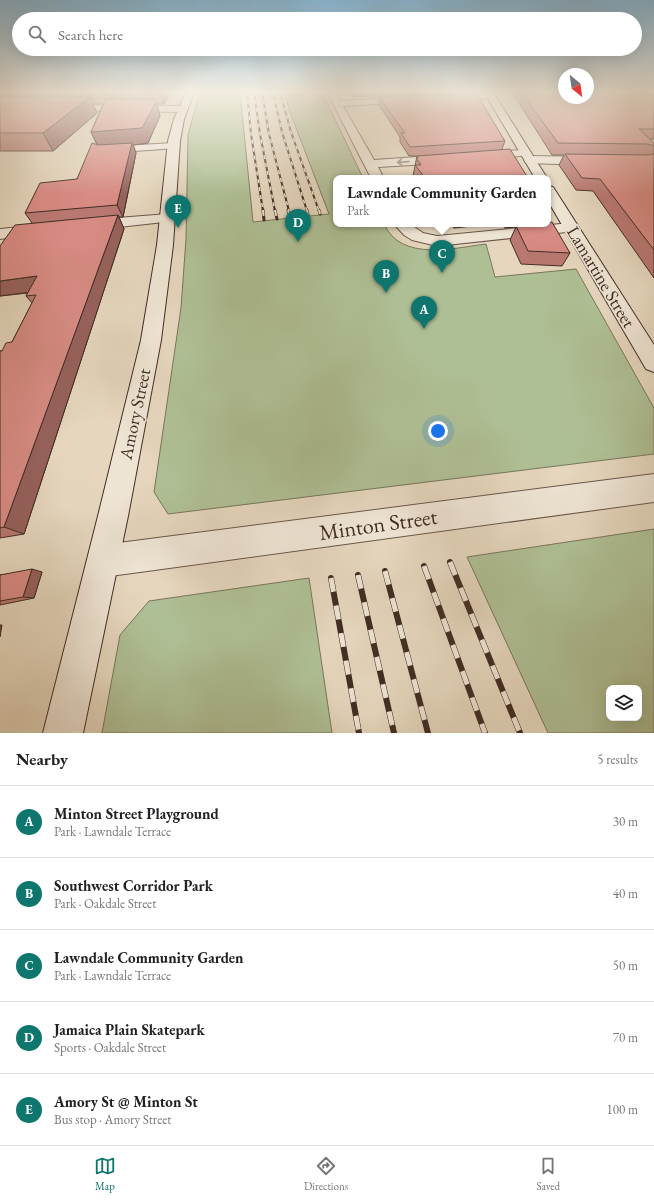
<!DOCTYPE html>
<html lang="en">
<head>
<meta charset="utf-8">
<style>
  body { margin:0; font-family:"EB Garamond",serif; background:#f2f2f2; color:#202124 }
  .controls { position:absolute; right:12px; bottom:12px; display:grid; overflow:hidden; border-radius:8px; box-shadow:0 4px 16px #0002 }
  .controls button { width:36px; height:36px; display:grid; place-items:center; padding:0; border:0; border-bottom:1px solid #e0e0e0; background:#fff; color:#202124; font:20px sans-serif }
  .compass { position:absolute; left:558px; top:68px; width:36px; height:36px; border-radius:50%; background:#fff; box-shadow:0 4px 16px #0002; rotate:151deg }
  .you { position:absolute; left:438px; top:431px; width:14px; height:14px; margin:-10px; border:3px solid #fff; border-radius:50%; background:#1a73e8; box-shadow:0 0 0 6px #1a73e833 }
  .badge { display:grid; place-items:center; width:26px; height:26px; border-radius:50%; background:#0f766e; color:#fff; font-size:13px; font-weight:700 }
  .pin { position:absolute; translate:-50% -33px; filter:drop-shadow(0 1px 2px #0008) }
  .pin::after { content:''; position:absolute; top:21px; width:14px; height:12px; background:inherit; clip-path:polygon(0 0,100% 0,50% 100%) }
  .popup { position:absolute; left:333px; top:175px; width:218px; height:52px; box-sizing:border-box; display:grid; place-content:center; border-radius:8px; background:#fff; filter:drop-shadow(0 1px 3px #0005); font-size:13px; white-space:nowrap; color:#757577 }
  .popup b { font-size:15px; color:#202124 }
  .popup::after { content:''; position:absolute; left:50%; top:100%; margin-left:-8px; border:8px solid transparent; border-top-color:#fff }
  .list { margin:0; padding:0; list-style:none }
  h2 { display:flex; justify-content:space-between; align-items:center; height:52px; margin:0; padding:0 16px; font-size:17px }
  h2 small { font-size:13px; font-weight:400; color:#757577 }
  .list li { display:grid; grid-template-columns:26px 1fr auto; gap:12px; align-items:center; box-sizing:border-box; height:72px; padding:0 16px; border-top:1px solid #e0e0e0 }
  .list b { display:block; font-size:15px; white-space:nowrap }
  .list p { margin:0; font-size:13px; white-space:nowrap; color:#757577 }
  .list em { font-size:13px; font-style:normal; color:#757577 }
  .icon { flex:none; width:22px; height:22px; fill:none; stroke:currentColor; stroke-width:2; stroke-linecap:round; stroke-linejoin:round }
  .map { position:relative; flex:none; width:654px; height:733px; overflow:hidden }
  .search { position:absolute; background:#fff; box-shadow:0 4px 16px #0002; left:12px; right:12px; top:12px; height:44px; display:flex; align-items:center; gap:10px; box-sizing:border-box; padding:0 14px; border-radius:22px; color:#757577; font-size:15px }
  .sheet { height:412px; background:#fff }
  nav { display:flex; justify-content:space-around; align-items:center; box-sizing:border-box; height:56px; border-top:1px solid #e0e0e0; background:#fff; font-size:11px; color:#757577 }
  nav a { display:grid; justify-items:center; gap:2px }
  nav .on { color:#0f766e }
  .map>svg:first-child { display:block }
  .green { fill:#afbf95; stroke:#78765c; fill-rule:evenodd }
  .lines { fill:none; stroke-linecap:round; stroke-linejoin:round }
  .street-casing { stroke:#6b574a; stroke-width:2 }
  .secondary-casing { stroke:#422d24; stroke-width:2 }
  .street { fill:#eee4d4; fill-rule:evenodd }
  .secondary { fill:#eee4d4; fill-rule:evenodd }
  .rail-far2-casing { stroke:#422d24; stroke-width:2 }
  .rail-far1-casing { stroke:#422d24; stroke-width:3 }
  .rail-casing { stroke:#422d24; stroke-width:6 }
  .rail-far2 { stroke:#eee4d4; stroke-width:1.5; stroke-dasharray:4; stroke-linecap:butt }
  .rail-far1 { stroke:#eee4d4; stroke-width:2; stroke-dasharray:6; stroke-linecap:butt }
  .rail { stroke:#eee4d4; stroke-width:5; stroke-dasharray:14; stroke-linecap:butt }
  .wall { fill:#b97871; stroke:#422d24 }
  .shaded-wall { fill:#96615c; stroke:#422d24 }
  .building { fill:#d78b83; stroke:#422d24 }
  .oneway { stroke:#98887c }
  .labels { text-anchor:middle; stroke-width:3.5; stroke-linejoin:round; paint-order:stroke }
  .street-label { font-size:18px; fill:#422d24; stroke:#eee4d4 }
  .near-street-label { font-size:22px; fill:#422d24; stroke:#eee4d4 }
</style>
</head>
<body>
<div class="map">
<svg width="654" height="733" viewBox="0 0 654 733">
  <rect width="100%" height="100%" fill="#e5d6bd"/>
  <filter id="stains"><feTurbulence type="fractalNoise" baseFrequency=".005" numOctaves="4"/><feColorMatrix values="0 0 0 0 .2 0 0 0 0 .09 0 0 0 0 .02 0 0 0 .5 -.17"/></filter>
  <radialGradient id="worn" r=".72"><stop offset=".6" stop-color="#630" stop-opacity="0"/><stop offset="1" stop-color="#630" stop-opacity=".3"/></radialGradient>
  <g class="green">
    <path d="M200,92H240L253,222L329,214L290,112L284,92H322L363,178H336V224H384C401,262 454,248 486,244L495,277L576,269L654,408V454L168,514L154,492L181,308L186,239L188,135Z"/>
    <path d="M654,529V733H548L467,557ZM609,688H639V718H609Z"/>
    <polygon points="309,578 332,733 102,733 120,635 149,601"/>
  </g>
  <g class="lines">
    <defs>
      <g id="street">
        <polygon points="327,92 336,92 340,101 412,97 414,99 409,102 343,106 374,160 445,155 449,156 451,159 449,162 445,163 378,167 383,177 371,178"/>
        <polygon points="490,93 494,96 493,98 450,100 446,97 450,94"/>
        <polygon points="64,105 183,106 188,109 183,112 61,110 59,108"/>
        <polygon points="174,143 178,144 180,146 178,148 105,153 101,152 99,150 101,148 105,147"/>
        <polygon points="525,150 529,151 531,153 529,155 483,160 479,159 477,156 479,153 483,152"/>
        <polygon points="530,156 592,157 596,158 598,161 596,164 592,165 526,163 524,160 526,157"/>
        <polygon points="168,214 173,215 175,218 173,221 92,230 87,228 84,225 87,222 92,220"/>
        <polygon points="571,223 576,225 579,228 576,231 437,246 412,240 404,235 394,224 410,224 423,233 437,236"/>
        <polygon points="39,225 44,227 47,230 44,233 0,239 0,229"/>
        <polygon points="654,474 654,502 103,577 92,572 87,561 92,550 103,545"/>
      </g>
      <g id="secondary">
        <polygon points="186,92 194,92 184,119 180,141 173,245 161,340 128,516 83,733 43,733 98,516 141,340 157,245 168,141 174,119"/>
        <polygon points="484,92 493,92 547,178 535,178"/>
        <polygon points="548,186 553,187 555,190 654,345 654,372 646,369 548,201"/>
      </g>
    </defs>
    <use href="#street" class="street-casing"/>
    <use href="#secondary" class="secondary-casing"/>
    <use href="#street" class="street"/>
    <use href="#secondary" class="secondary"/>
    <defs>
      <g id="rail-far2">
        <polyline points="247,92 251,134 263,211"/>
        <polyline points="254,92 260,134 275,211"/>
        <polyline points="262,92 269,134 289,211"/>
        <polyline points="273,92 282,132 307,211"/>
        <polyline points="280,92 291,132 319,211"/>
      </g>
      <g id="rail-far1">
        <polyline points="263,210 264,220"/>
        <polyline points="275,210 277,219"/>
        <polyline points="288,210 290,217"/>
        <polyline points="307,210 308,215"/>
        <polyline points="319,210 320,214"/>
      </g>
      <g id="rail">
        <polyline points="450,562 520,733"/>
        <polyline points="424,566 485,733"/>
        <polyline points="385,571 428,733"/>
        <polyline points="358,575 394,733"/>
        <polyline points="331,578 359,733"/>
      </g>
    </defs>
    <use href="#rail-far2" class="rail-far2-casing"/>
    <use href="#rail-far1" class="rail-far1-casing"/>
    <use href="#rail" class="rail-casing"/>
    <use href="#rail-far2" class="rail-far2"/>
    <use href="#rail-far1" class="rail-far1"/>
    <use href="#rail" class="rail"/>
  </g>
  <g class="wall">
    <polygon points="0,92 170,92 164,104 157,104 160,116 148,143 133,145 136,153 123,217 119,217 124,229 24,534 0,538 0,351 2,351 12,342 32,303 26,296 28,293 0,296 32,223 25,213 77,179 97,145 91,132 103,104 93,104 97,113 53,151 0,151"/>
    <polygon points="350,92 465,92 353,97"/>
    <polygon points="512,92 654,92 654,139 650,139 654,143 654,278 593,191 576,190 559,165 564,155 552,155"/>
    <polygon points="379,97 505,141 502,149 528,178 415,178 413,176 417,156 409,156 400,142 400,137 379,105"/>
    <polygon points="451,224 492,224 454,228"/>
    <polygon points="503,224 548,224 570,253 562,266 521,264 510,240 516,227 505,228"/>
    <polygon points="42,572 34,598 0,605 0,575"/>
  </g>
  <g class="shaded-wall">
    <polygon points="102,92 110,92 113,99 107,104"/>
    <polygon points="160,92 170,92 164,104"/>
    <polygon points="90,97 97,113 53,151 43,133"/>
    <polygon points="156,102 160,116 148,143 133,145 136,153 123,217 117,205 99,148 91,132"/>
    <polygon points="118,215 124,229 24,534 4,527"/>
    <polygon points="37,276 48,290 0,296 0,281"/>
    <polygon points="32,569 42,572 34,598 23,597"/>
    <polygon points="0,625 2,625 0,637"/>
  </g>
  <g class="building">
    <polygon points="521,92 564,92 564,98 588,98 588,92 654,92 654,129 639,129 654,143 654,146 648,144 558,143"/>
    <polygon points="476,93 505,141 410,147 401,133 405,133 379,97"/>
    <polygon points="0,97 90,97 43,133 0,133"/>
    <polygon points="106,99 155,99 156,102 142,128 91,132"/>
    <polygon points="92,143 98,145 132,143 117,205 25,213 40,183 77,179"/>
    <polygon points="510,149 528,178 425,178 415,165 421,165 416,158 418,158 417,156"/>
    <polygon points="654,153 654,250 600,179 582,178 565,154 649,155 653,154"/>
    <polygon points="118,215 4,527 0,528 0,351 2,351 6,343 12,342 36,295 26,296 37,276 0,281 0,246 15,225"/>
    <polygon points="552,222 570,253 528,251 516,226 537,224 548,224 548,223"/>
    <polygon points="32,569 23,597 0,601 0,575"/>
  </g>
  <defs><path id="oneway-shaft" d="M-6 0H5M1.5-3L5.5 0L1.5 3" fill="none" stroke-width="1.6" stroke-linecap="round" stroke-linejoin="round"/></defs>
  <use class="oneway" href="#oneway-shaft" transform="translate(403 162) rotate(176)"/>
  <linearGradient id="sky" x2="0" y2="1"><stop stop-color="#87b6d3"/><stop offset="0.47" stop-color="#f3ede1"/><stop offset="1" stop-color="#f3ede1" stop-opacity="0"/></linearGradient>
  <rect width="654" height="195" fill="url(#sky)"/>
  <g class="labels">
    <g class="street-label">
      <text transform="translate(601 277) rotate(59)" y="6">Lamartine Street</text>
      <text transform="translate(135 414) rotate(-78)" y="6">Amory Street</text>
    </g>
    <g class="near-street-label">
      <text transform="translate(378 524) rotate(-8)" y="8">Minton Street</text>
    </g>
  </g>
  <rect width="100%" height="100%" filter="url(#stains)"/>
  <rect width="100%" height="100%" fill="url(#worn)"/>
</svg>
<div class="controls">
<button><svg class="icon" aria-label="layers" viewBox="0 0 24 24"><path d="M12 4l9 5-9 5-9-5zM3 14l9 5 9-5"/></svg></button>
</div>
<svg class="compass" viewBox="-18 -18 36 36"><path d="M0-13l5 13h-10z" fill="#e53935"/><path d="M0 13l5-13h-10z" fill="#757577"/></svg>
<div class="you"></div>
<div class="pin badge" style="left:424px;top:329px">A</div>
<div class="pin badge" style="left:386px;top:293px">B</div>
<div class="pin badge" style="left:442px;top:273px">C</div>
<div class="popup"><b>Lawndale Community Garden</b>Park</div>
<div class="pin badge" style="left:298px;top:242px">D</div>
<div class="pin badge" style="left:178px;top:228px">E</div>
<div class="search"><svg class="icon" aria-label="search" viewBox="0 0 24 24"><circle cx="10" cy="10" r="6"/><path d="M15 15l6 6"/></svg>Search here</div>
</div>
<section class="sheet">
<h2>Nearby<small>5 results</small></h2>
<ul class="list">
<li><span class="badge">A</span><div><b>Minton Street Playground</b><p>Park · Lawndale Terrace</p></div><em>30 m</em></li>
<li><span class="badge">B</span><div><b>Southwest Corridor Park</b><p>Park · Oakdale Street</p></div><em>40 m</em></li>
<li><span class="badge">C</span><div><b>Lawndale Community Garden</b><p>Park · Lawndale Terrace</p></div><em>50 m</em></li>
<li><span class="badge">D</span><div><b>Jamaica Plain Skatepark</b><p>Sports · Oakdale Street</p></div><em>70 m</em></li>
<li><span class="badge">E</span><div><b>Amory St @ Minton St</b><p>Bus stop · Amory Street</p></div><em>100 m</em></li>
</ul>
</section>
<nav>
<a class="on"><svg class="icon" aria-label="map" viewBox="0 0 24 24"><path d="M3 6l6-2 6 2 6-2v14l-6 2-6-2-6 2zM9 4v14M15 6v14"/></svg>Map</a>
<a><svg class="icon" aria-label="directions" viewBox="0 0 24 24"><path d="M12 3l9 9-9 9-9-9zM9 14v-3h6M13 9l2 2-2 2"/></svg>Directions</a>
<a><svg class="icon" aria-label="saved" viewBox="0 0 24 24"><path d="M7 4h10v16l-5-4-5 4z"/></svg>Saved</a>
</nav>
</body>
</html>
